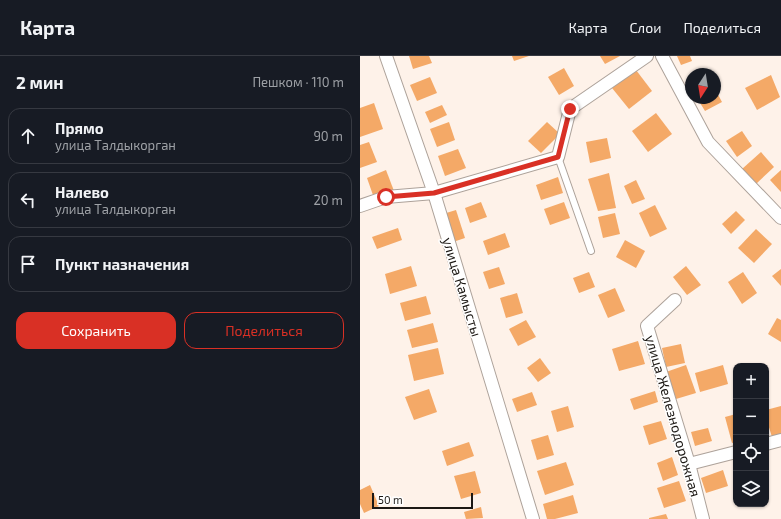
<!DOCTYPE html>
<html lang="ru">
<head>
<meta charset="utf-8">
<style>
  body { margin:0; font-family:"Exo 2",sans-serif; background:#242831; color:#f1f3f6 }
  .controls { position:absolute; right:12px; bottom:12px; display:grid; overflow:hidden; border-radius:8px; box-shadow:0 1px 3px #0004 }
  .controls button { width:36px; height:36px; display:grid; place-items:center; padding:0; border:0; border-bottom:1px solid #363941; background:#171b24; color:#f1f3f6; font:20px sans-serif }
  .compass { position:absolute; left:325px; top:12px; width:36px; height:36px; border-radius:50%; background:#171b24; box-shadow:0 1px 3px #0004; rotate:192deg }
  .scale { position:absolute; left:12px; bottom:10px; width:101px; box-sizing:border-box; padding-left:4px; border:2px solid #1c1814; border-top:0; font-size:11px; line-height:14px; white-space:nowrap; color:#1c1814; -webkit-text-stroke:3px #fff; paint-order:stroke }
  .stop { position:absolute; width:12px; height:12px; margin:-9px; border:3px solid #d93025; border-radius:50%; background:#fff }
  .stop.end { background:#d93025; border-color:#fff; box-shadow:0 1px 4px #0008 }
  .list { margin:0; padding:0; list-style:none }
  h2 { display:flex; justify-content:space-between; align-items:center; height:52px; margin:0; padding:0 16px; font-size:17px }
  h2 small { font-size:13px; font-weight:400; color:#9ea1a6 }
  .list li { display:grid; grid-template-columns:26px 1fr auto; gap:12px; align-items:center; box-sizing:border-box; height:56px; margin:0 8px 8px; padding:0 8px; border:1px solid #363941; border-radius:12px }
  .list b { display:block; font-size:15px; white-space:nowrap }
  .list p { margin:0; font-size:13px; white-space:nowrap; color:#9ea1a6 }
  .list em { font-size:13px; font-style:normal; color:#9ea1a6 }
  .actions { display:flex; gap:8px; padding:12px 16px }
  .actions a { flex:1; padding:9px 0; border:1px solid #d93025; border-radius:12px; text-align:center; font-size:14px; color:#d93025 }
  .actions .main { background:#d93025; color:#fff }
  .icon { flex:none; width:22px; height:22px; fill:none; stroke:currentColor; stroke-width:2; stroke-linecap:round; stroke-linejoin:round }
  .map { position:relative; flex:none; width:421px; height:463px; overflow:hidden }
  header { display:flex; align-items:center; gap:24px; box-sizing:border-box; height:56px; padding:0 20px; background:#171b24; border-bottom:1px solid #363941 }
  header strong { font-size:19px }
  nav { display:flex; gap:22px; margin-inline-start:auto; font-size:14px }
  main { display:flex }
  aside { flex:1; background:#171b24 }
  .map>svg:first-child { display:block }
  .building { fill:#f4a967 }
  .lines { fill:none; stroke-linecap:round; stroke-linejoin:round }
  .lane-casing { stroke:#ada29a; stroke-width:8 }
  .street-casing { stroke:#ada29a; stroke-width:14 }
  .lane { stroke:#fff; stroke-width:6 }
  .street { stroke:#fff; stroke-width:12 }
  .route { stroke:#d93025; stroke-width:5 }
  .labels { text-anchor:middle; stroke-width:3; stroke-linejoin:round; paint-order:stroke }
  .street-label { font-size:14px; fill:#1c1814; stroke:#fff }
</style>
</head>
<body>
<header>
<strong>Карта</strong>
<nav><a>Карта</a><a>Слои</a><a>Поделиться</a></nav>
</header>
<main>
<aside>
<h2>2 мин<small>Пешком · 110 m</small></h2>
<ul class="list">
<li><svg class="icon" aria-label="ahead" viewBox="0 0 24 24"><path d="M12 20V5M6 11l6-6 6 6"/></svg><div><b>Прямо</b><p>улица Талдыкорган</p></div><em>90 m</em></li>
<li><svg class="icon" aria-label="left" viewBox="0 0 24 24"><path d="M17 20v-9H6M10 6l-5 5 5 5"/></svg><div><b>Налево</b><p>улица Талдыкорган</p></div><em>20 m</em></li>
<li><svg class="icon" aria-label="arrive" viewBox="0 0 24 24"><path d="M6 21V4h12l-3 4 3 4H6"/></svg><div><b>Пункт назначения</b></div></li>
</ul>
<div class="actions"><a class="main">Сохранить</a><a>Поделиться</a></div>
</aside>
<div class="map">
<svg width="421" height="463" viewBox="0 0 421 463">
  <rect width="100%" height="100%" fill="#fef2e9"/>
  <g class="building">
    <polygon points="49,0 69,0 72,7 53,13"/>
    <polygon points="152,0 169,0 154,5"/>
    <polygon points="240,0 260,0 245,8"/>
    <polygon points="317,0 330,0 332,5 321,9"/>
    <polygon points="204,12 214,30 199,39 188,21"/>
    <polygon points="276,14 292,35 269,53 252,32"/>
    <polygon points="411,19 420,41 397,54 385,32"/>
    <polygon points="70,21 77,37 57,45 50,29"/>
    <polygon points="355,33 362,46 345,55 337,42 355,42"/>
    <polygon points="14,47 23,73 0,81 0,52"/>
    <polygon points="82,49 87,59 70,67 65,56"/>
    <polygon points="296,57 312,78 288,96 272,75"/>
    <polygon points="89,66 95,84 77,91 70,73"/>
    <polygon points="187,66 200,78 181,97 168,85"/>
    <polygon points="382,75 392,90 377,101 366,85"/>
    <polygon points="247,82 251,102 230,107 226,86"/>
    <polygon points="9,86 17,106 0,112 0,89"/>
    <polygon points="98,93 106,112 85,120 78,100"/>
    <polygon points="401,96 414,111 396,128 382,113"/>
    <polygon points="26,114 34,135 14,142 7,122"/>
    <polygon points="421,114 421,136 410,124"/>
    <polygon points="249,117 256,152 238,155 228,123"/>
    <polygon points="198,121 203,137 181,144 176,129"/>
    <polygon points="276,124 285,143 272,148 264,130"/>
    <polygon points="121,146 127,161 110,167 105,152"/>
    <polygon points="204,146 210,162 190,169 184,153"/>
    <polygon points="295,149 307,173 290,181 279,157"/>
    <polygon points="96,154 105,182 93,186 83,158"/>
    <polygon points="376,155 385,164 371,178 362,168"/>
    <polygon points="255,157 260,178 243,182 238,161"/>
    <polygon points="38,172 42,184 17,193 12,181"/>
    <polygon points="396,173 412,188 394,207 378,192"/>
    <polygon points="145,177 150,191 128,199 123,185"/>
    <polygon points="265,184 285,195 276,212 256,201"/>
    <polygon points="51,210 57,230 30,238 25,218"/>
    <polygon points="326,210 341,229 327,239 313,221"/>
    <polygon points="139,211 145,228 129,233 123,216"/>
    <polygon points="421,213 421,230 412,220"/>
    <polygon points="229,216 235,231 219,237 213,222"/>
    <polygon points="383,216 397,237 382,248 368,226"/>
    <polygon points="255,232 265,255 248,262 238,239"/>
    <polygon points="157,237 163,257 146,262 140,242"/>
    <polygon points="66,240 71,258 45,265 40,247"/>
    <polygon points="417,262 421,264 421,286 408,278"/>
    <polygon points="166,264 176,281 158,290 149,273"/>
    <polygon points="73,267 78,286 52,292 47,274"/>
    <polygon points="278,285 285,308 259,315 252,293"/>
    <polygon points="321,288 325,307 306,311 302,292"/>
    <polygon points="78,292 84,318 54,325 48,299"/>
    <polygon points="180,302 191,317 178,326 167,312"/>
    <polygon points="326,309 336,337 316,343 306,316"/>
    <polygon points="363,309 368,328 340,336 335,317"/>
    <polygon points="69,333 77,356 54,364 45,341"/>
    <polygon points="295,335 298,346 274,354 270,343"/>
    <polygon points="172,336 177,349 157,356 152,343"/>
    <polygon points="208,350 214,371 197,376 191,355"/>
    <polygon points="421,350 421,378 412,381 406,362 406,354"/>
    <polygon points="376,358 376,386 372,387 365,361"/>
    <polygon points="301,365 307,383 289,389 283,370"/>
    <polygon points="348,372 352,385 335,390 331,376"/>
    <polygon points="188,379 194,399 177,404 171,384"/>
    <polygon points="109,386 114,400 87,410 82,395"/>
    <polygon points="312,401 318,419 303,425 297,407"/>
    <polygon points="206,406 214,429 185,439 177,415"/>
    <polygon points="363,414 368,430 346,437 341,422"/>
    <polygon points="115,415 121,437 101,443 94,420"/>
    <polygon points="319,425 326,445 304,452 297,432"/>
    <polygon points="10,429 19,450 4,457 0,448 0,434"/>
    <polygon points="213,439 218,457 195,463 187,463 183,448"/>
    <polygon points="121,451 123,462 106,463 104,456"/>
    <polygon points="306,458 308,463 289,463 289,462"/>
  </g>
  <g class="lines">
    <defs>
      <polyline id="lane" points="198,101 231,195"/>
      <g id="street">
        <polyline points="26,0 74,137 173,463"/>
        <polyline points="302,0 348,86 421,162"/>
        <polyline points="0,150 26,141 74,137 198,101 210,53 287,0"/>
        <polyline points="315,244 287,270 329,408 343,463"/>
        <polyline points="406,388 421,384"/>
        <polyline points="329,408 376,396"/>
      </g>
    </defs>
    <use href="#lane" class="lane-casing"/>
    <use href="#street" class="street-casing"/>
    <use href="#lane" class="lane"/>
    <use href="#street" class="street"/>
  </g>
  <g class="lines">
    <polyline class="route" points="26,141 74,137 198,101 210,53"/>
  </g>
  <g class="labels">
    <g class="street-label">
      <text transform="translate(102 231) rotate(73)" y="5">улица Камысты</text>
      <text transform="translate(313 360) rotate(74)" y="5">улица Железнодорожная</text>
    </g>
  </g>
</svg>
<div class="controls">
<button>+</button>
<button>−</button>
<button><svg class="icon" aria-label="locate" viewBox="0 0 24 24"><circle cx="12" cy="12" r="6"/><path d="M12 2v4M12 18v4M2 12h4M18 12h4"/></svg></button>
<button><svg class="icon" aria-label="layers" viewBox="0 0 24 24"><path d="M12 4l9 5-9 5-9-5zM3 14l9 5 9-5"/></svg></button>
</div>
<svg class="compass" viewBox="-18 -18 36 36"><path d="M0-13l5 13h-10z" fill="#e53935"/><path d="M0 13l5-13h-10z" fill="#9ea1a6"/></svg>
<div class="scale">50 m</div>
<div class="stop" style="left:26px;top:141px"></div>
<div class="stop end" style="left:210px;top:53px"></div>
</div>
</main>
</body>
</html>
